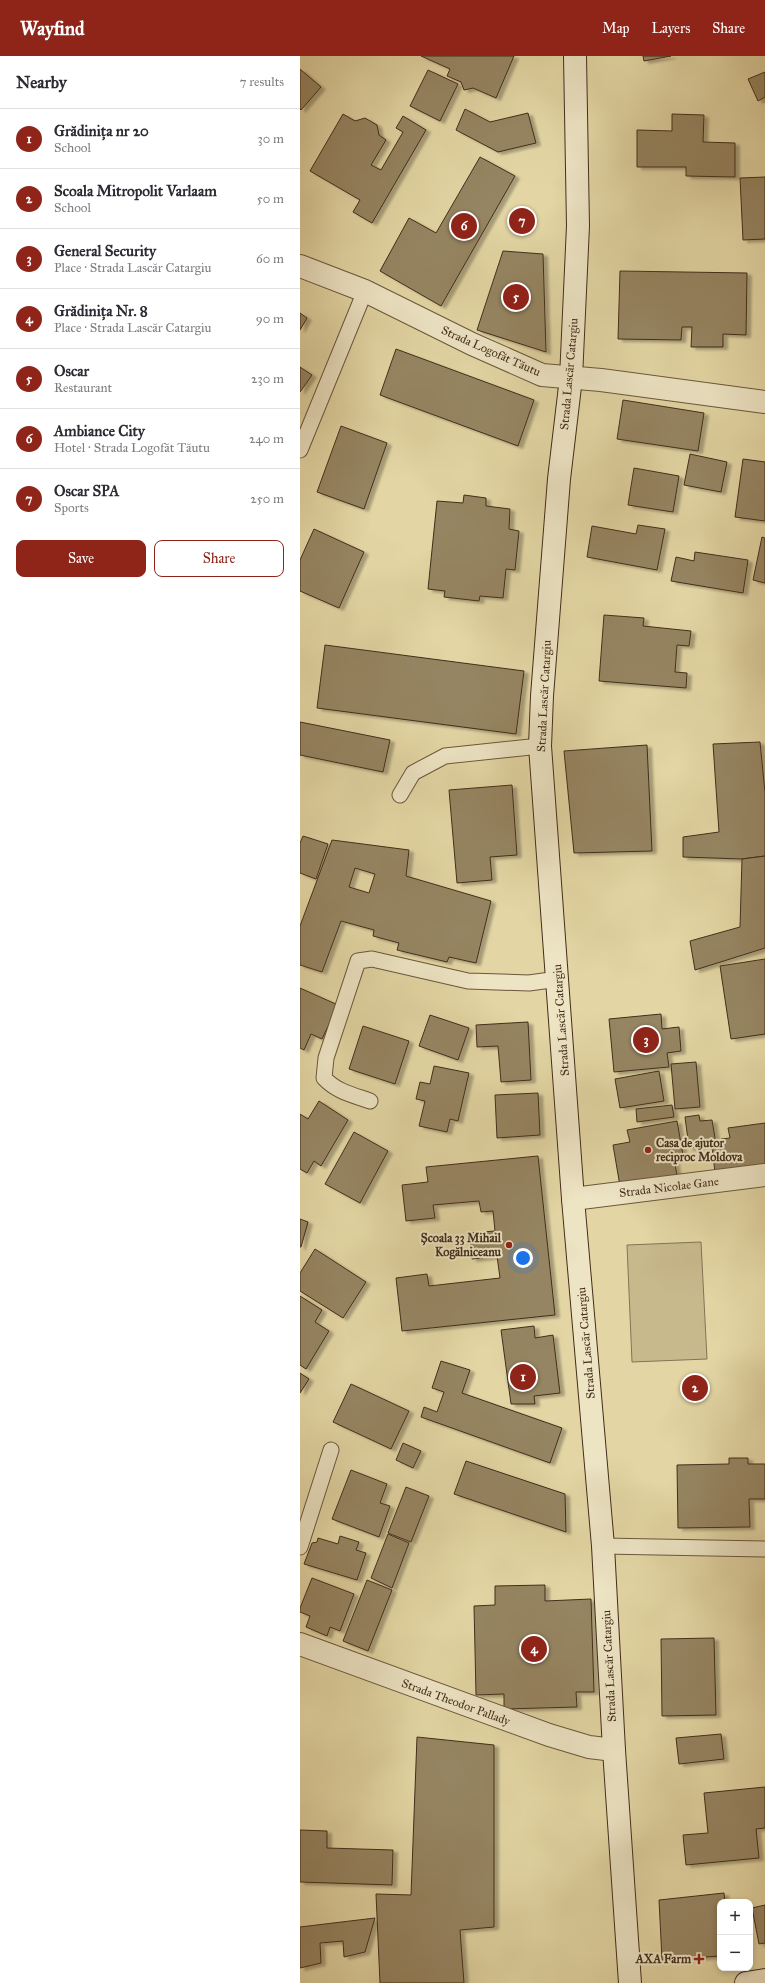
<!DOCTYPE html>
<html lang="en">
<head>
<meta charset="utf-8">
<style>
  body { margin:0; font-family:"IM FELL Great Primer",serif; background:#f2f2f3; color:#2b2b33 }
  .controls { position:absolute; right:12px; bottom:12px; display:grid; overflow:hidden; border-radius:8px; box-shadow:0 2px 6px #0003 }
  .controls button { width:36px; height:36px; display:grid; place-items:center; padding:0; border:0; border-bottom:1px solid #e1e1e2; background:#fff; color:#2b2b33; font:20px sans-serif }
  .you { position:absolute; left:223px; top:1202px; width:14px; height:14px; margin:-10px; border:3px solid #fff; border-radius:50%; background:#1a73e8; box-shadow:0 0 0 6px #1a73e833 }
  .badge { display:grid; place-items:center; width:26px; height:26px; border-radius:50%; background:#8f2418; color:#fff; font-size:13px; font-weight:700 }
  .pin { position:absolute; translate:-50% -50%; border:2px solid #fff; box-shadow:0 1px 4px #0006 }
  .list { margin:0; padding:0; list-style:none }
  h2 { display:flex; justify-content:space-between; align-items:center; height:52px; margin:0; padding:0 16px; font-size:17px }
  h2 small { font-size:13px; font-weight:400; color:#7c7c81 }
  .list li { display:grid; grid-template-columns:26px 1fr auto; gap:12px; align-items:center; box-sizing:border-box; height:60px; padding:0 16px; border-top:1px solid #e1e1e2 }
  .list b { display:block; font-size:15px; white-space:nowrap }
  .list p { margin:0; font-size:13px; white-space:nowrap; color:#7c7c81 }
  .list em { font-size:13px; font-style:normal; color:#7c7c81 }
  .actions { display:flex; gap:8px; padding:12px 16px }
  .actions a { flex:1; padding:9px 0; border:1px solid #8f2418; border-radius:8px; text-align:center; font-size:14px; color:#8f2418 }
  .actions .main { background:#8f2418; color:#fff }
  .map { position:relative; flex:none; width:465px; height:1927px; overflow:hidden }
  header { display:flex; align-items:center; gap:24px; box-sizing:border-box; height:56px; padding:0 20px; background:#8f2418; color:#fff }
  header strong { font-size:19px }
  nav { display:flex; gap:22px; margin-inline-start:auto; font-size:14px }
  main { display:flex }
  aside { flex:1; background:#fff }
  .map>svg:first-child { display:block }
  .green { fill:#c8b98d; stroke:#867354 }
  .building { fill:#968562; stroke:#432d1a; fill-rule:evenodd; filter:url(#shadow) }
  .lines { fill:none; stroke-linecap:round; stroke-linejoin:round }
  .lane-casing { stroke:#6b573c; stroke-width:17 }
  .street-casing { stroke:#6b573c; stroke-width:24 }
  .secondary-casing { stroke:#432d1a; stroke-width:24 }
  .lane { stroke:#ede4c4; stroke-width:15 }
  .street { stroke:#ede4c4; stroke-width:22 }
  .secondary { stroke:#ede4c4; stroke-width:22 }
  .poi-dot { fill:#8f2418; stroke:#ede4c4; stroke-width:1.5 }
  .labels { text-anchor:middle; stroke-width:4; stroke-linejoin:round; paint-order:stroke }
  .street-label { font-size:12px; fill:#432d1a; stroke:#ede4c4 }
  .poi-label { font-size:12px; font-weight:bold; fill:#432d1a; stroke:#ede4c4; text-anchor:end }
</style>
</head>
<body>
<header>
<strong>Wayfind</strong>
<nav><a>Map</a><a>Layers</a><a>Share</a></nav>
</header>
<main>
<aside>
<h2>Nearby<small>7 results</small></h2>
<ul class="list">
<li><span class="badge">1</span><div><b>Grădinița nr 20</b><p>School</p></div><em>30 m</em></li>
<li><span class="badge">2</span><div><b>Scoala Mitropolit Varlaam</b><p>School</p></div><em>50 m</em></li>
<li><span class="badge">3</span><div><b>General Security</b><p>Place · Strada Lascăr Catargiu</p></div><em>60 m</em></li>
<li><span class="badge">4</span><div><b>Grădinița Nr. 8</b><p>Place · Strada Lascăr Catargiu</p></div><em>90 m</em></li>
<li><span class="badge">5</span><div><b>Oscar</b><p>Restaurant</p></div><em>230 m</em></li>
<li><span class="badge">6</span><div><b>Ambiance City</b><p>Hotel · Strada Logofăt Tăutu</p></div><em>240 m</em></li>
<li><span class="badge">7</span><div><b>Oscar SPA</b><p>Sports</p></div><em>250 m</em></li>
</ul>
<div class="actions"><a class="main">Save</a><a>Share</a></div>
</aside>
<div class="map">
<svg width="465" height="1927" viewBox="0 0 465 1927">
  <defs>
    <filter id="shadow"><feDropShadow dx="4.5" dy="2.5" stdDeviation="1" flood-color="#0004"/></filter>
  </defs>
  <rect width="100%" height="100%" fill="#e3d6a4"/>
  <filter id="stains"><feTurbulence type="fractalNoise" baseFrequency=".005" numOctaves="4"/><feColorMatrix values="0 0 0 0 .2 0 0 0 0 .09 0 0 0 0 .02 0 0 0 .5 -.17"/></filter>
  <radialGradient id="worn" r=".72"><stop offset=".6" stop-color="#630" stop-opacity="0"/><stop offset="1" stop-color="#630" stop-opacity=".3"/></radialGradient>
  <polygon class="green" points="401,1186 407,1303 332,1306 327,1189"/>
  <g class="building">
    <polygon points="121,0 214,0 196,42 173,32 164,34 161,26 147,20 150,13"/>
    <polygon points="343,0 371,0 344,5"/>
    <polygon points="0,13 21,31 1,54 0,53"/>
    <polygon points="128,14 158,28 140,65 110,50"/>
    <polygon points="465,16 465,41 458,45 448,23"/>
    <polygon points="165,53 190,66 228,57 236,87 198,96 156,74"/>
    <polygon points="43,58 55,65 65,62 77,69 79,79 86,84 71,109 81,114 103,76 96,72 103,60 126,74 72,167 53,156 60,144 10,115"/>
    <polygon points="372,58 404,59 403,86 435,87 435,121 386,120 386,111 337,111 337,74 372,75"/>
    <polygon points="180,101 215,120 141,250 80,215 109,162 136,177"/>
    <polygon points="465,121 465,183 443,184 440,122"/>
    <polygon points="203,195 243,198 246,296 177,274"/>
    <polygon points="320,215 447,217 446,279 423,278 423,291 391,291 392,271 382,271 381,284 318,283"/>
    <polygon points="0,257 7,262 0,274"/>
    <polygon points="96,293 234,344 218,390 80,339"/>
    <polygon points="0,311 12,319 0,336"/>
    <polygon points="323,344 404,357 398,395 317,383"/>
    <polygon points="41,370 87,387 64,453 17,436"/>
    <polygon points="390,398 427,406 421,436 384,429"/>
    <polygon points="443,403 465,406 465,465 435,461"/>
    <polygon points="334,412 379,420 373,456 328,449"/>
    <polygon points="164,439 186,442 186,450 210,453 209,473 219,475 215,514 206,513 203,542 180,540 179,545 144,541 145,535 128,533 137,445 163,447"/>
    <polygon points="338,469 365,473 357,514 287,501 292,470 336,478"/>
    <polygon points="14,473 64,496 39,552 0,535 0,504"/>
    <polygon points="462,481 465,482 465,527 453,524"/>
    <polygon points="395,496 448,504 443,537 371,525 376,501 394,505"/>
    <polygon points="304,559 344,562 343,570 391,575 389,590 377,589 375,616 387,617 386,632 299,625"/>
    <polygon points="25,589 224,615 216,678 17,652"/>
    <polygon points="0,666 90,684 83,716 0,699"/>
    <polygon points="460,686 465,736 465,800 442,803 383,801 383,781 419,776 413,688"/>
    <polygon points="347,689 352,795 274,797 264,695"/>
    <polygon points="212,729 217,799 190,801 192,824 157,827 149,734"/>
    <polygon points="3,780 28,788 16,823 0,817 0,787"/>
    <path d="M32,784L109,794L106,820L191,845L176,907L149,901L147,906L97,894L99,887L73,880L74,874L41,865L22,916L0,909V870ZM55,812L75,818L69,837L49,831Z"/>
    <polygon points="465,800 465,892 395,914 390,885 440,871 442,803"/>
    <polygon points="465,903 465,978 431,983 420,910"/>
    <polygon points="0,932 38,949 22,983 11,978 4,994 0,992"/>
    <polygon points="361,958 362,973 379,971 381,995 367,997 369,1011 314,1016 309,963"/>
    <polygon points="130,959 169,972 158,1004 119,990"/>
    <polygon points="228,966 231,1024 201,1026 198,990 177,991 176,969"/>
    <polygon points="63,970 109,985 95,1028 49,1013"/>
    <polygon points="396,1006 400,1051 375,1053 371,1008"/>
    <polygon points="134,1010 169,1017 158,1065 150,1063 147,1076 119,1070 125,1045 116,1043 120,1026 130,1028"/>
    <polygon points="359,1015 364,1045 320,1052 315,1023"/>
    <polygon points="238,1037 240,1079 197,1082 195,1039"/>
    <polygon points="19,1045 48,1064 21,1110 14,1105 7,1117 0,1113 0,1058 8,1063"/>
    <polygon points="372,1049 374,1061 337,1066 336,1053"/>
    <polygon points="399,1059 400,1065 412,1064 416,1088 389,1092 385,1061"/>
    <polygon points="377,1065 383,1099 374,1101 377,1120 320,1130 313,1089 330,1086 327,1074"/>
    <polygon points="465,1067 465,1117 416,1124 412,1092 422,1090 421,1083 430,1082 428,1072"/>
    <polygon points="54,1076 88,1095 60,1147 25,1128"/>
    <polygon points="238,1100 255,1259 102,1275 96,1222 127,1218 129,1230 200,1222 197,1200 172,1203 170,1177 195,1175 193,1155 181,1156 179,1145 133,1149 135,1162 106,1165 102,1129 128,1126 126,1111"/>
    <polygon points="0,1163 8,1166 1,1191 0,1191"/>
    <polygon points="15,1193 66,1226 43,1262 0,1235 0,1217"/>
    <polygon points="0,1240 22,1254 15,1266 29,1275 6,1313 0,1309"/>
    <polygon points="234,1270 235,1282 253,1279 260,1337 234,1340 235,1348 211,1348 201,1274"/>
    <polygon points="141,1305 170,1314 162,1337 262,1372 250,1407 121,1361 124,1351 137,1356 144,1336 132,1332"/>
    <polygon points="0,1317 9,1323 0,1337"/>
    <polygon points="51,1328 109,1355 91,1393 33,1366"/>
    <polygon points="103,1387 121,1395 113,1412 96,1404"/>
    <polygon points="429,1402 448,1402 448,1408 465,1408 465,1443 449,1443 450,1471 378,1472 377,1409 429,1408"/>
    <polygon points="166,1405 265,1438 266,1476 154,1438"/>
    <polygon points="51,1414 87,1428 80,1447 90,1450 79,1481 32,1463"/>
    <polygon points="106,1431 129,1440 111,1486 88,1477"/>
    <polygon points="88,1478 109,1487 92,1532 71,1522"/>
    <polygon points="40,1480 59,1486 56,1494 66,1497 57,1524 4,1508 12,1487 17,1486 18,1482 38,1488"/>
    <polygon points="12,1522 54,1538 40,1575 30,1571 27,1580 6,1571 10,1560 0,1556 0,1552"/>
    <polygon points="67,1524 92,1534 68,1595 43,1585"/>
    <polygon points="245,1529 245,1545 291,1543 294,1636 276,1636 277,1651 204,1653 204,1638 176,1639 174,1550 195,1549 195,1530"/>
    <polygon points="414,1582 416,1659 362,1660 361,1583"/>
    <polygon points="421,1678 424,1703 379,1708 376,1682"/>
    <polygon points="117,1681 194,1689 194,1871 160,1874 164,1927 80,1927 76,1838 111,1839"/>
    <polygon points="465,1731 465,1772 456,1773 459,1802 386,1809 383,1779 408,1777 404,1737"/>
    <polygon points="0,1774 27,1775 27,1792 93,1794 92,1829 0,1826"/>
    <polygon points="424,1837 425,1846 420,1846 420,1900 362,1904 359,1844"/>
    <polygon points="465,1849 465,1887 459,1888 452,1852"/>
    <polygon points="75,1862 65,1896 44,1901 43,1885 20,1887 21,1907 0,1912 0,1871"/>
  </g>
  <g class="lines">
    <defs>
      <g id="lane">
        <polyline points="0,394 65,235"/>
        <polyline points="100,739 113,717 145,700 240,690"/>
        <path d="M70,1045C53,1039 37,1036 24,1022L26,1002L58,905L72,903L168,925L229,927L258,923"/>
        <polyline points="303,1490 465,1493"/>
        <polyline points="0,1491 31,1394"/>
      </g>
      <g id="street">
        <polyline points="0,210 65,235 172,288 242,319 301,324 465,346"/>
        <polyline points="273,1143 465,1119"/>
        <polyline points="0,1588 249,1679 289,1691 314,1694"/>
      </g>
      <g id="secondary">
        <polyline points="275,0 278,170 271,322 259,423 242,640 240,690 273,1143 303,1490 314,1694 330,1927"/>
        <polyline points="446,1927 465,1924"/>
      </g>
    </defs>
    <use href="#lane" class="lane-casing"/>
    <use href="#street" class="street-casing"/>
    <use href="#secondary" class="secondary-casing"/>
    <use href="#lane" class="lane"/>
    <use href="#street" class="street"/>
    <use href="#secondary" class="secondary"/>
  </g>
  <g class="poi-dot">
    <circle cx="348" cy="1094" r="4"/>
    <circle cx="209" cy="1189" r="4"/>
    <path d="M397 1897h4v4h4v4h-4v4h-4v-4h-4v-4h4z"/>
  </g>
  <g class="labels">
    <g class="street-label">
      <text transform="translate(191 295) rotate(24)" y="4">Strada Logofăt Tăutu</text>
      <text transform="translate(269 318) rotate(-85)" y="4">Strada Lascăr Catargiu</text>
      <text transform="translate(244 640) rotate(-87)" y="4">Strada Lascăr Catargiu</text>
      <text transform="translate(261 964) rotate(-94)" y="4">Strada Lascăr Catargiu</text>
      <text transform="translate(369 1131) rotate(-7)" y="4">Strada Nicolae Gane</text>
      <text transform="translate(286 1287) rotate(-95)" y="4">Strada Lascăr Catargiu</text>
      <text transform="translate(309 1610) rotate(-93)" y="4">Strada Lascăr Catargiu</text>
      <text transform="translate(156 1646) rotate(20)" y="4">Strada Theodor Pallady</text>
    </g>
    <g class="poi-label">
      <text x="356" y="1091" text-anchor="start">Casa de ajutor<tspan x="356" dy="14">reciproc Moldova</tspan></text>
      <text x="201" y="1186">Școala 33 Mihail<tspan x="201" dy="14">Kogălniceanu</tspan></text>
      <text x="391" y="1907">AXA Farm</text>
    </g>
  </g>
  <rect width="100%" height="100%" filter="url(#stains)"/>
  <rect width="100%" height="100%" fill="url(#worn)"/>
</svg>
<div class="controls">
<button>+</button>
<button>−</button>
</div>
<div class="you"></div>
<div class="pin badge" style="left:223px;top:1321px">1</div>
<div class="pin badge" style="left:395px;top:1332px">2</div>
<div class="pin badge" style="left:346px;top:984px">3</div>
<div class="pin badge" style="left:234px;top:1593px">4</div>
<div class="pin badge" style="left:216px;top:241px">5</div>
<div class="pin badge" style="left:164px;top:170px">6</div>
<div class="pin badge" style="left:222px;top:165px">7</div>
</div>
</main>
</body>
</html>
